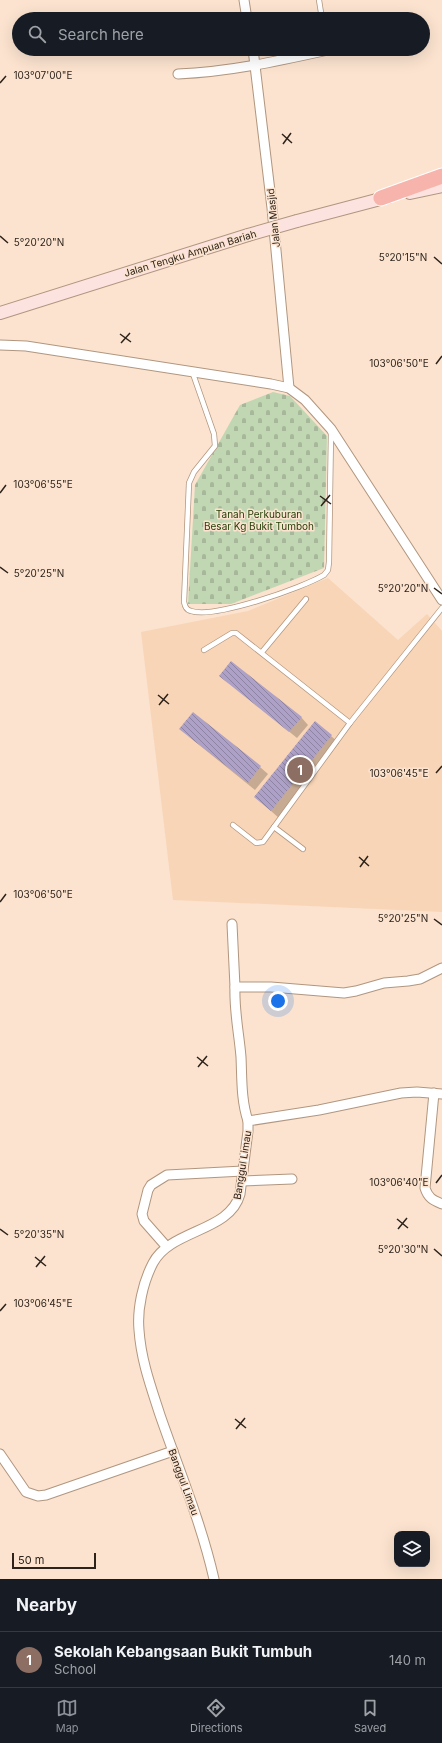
<!DOCTYPE html>
<html lang="en">
<head>
<meta charset="utf-8">
<style>
  body { margin:0; font-family:Inter,sans-serif; background:#20242c; color:#f1f3f6 }
  .controls { position:absolute; right:12px; bottom:12px; display:grid; overflow:hidden; border-radius:8px; box-shadow:0 4px 16px #0002 }
  .controls button { width:36px; height:36px; display:grid; place-items:center; padding:0; border:0; border-bottom:1px solid #363941; background:#171b24; color:#f1f3f6; font:20px sans-serif }
  .scale { position:absolute; left:12px; bottom:10px; width:84px; box-sizing:border-box; padding-left:4px; border:2px solid #2e231a; border-top:0; font-size:11px; line-height:14px; white-space:nowrap; color:#2e231a; -webkit-text-stroke:3px #fbe3cf; paint-order:stroke }
  .you { position:absolute; left:278px; top:1001px; width:14px; height:14px; margin:-10px; border:3px solid #fff; border-radius:50%; background:#1a73e8; box-shadow:0 0 0 6px #1a73e833 }
  .badge { display:grid; place-items:center; width:26px; height:26px; border-radius:50%; background:#8c9099; color:#fff; font-size:13px; font-weight:700 }
  .pin { position:absolute; translate:-50% -50%; border:2px solid #fff; box-shadow:0 1px 4px #0006 }
  .list { margin:0; padding:0; list-style:none }
  h2 { display:flex; justify-content:space-between; align-items:center; height:52px; margin:0; padding:0 16px; font-size:17px }
  h2 small { font-size:13px; font-weight:400; color:#9ea1a6 }
  .list li { display:grid; grid-template-columns:26px 1fr auto; gap:12px; align-items:center; box-sizing:border-box; height:56px; padding:0 16px; border-top:1px solid #363941 }
  .list b { display:block; font-size:15px; white-space:nowrap }
  .list p { margin:0; font-size:13px; white-space:nowrap; color:#9ea1a6 }
  .list em { font-size:13px; font-style:normal; color:#9ea1a6 }
  .icon { flex:none; width:22px; height:22px; fill:none; stroke:currentColor; stroke-width:2; stroke-linecap:round; stroke-linejoin:round }
  .map { position:relative; flex:none; width:442px; height:1579px; overflow:hidden }
  .search { position:absolute; background:#171b24; box-shadow:0 4px 16px #0002; left:12px; right:12px; top:12px; height:44px; display:flex; align-items:center; gap:10px; box-sizing:border-box; padding:0 14px; border-radius:22px; color:#9ea1a6; font-size:15px }
  .sheet { height:108px; background:#171b24 }
  nav { display:flex; justify-content:space-around; align-items:center; box-sizing:border-box; height:56px; border-top:1px solid #363941; background:#171b24; font-size:11px; color:#9ea1a6 }
  nav a { display:grid; justify-items:center; gap:2px }
  nav .on { color:#8c9099 }
  .map>svg:first-child { display:block }
  .built { fill:#f9d5b7 }
  .cemetery { fill:url(#cemetery-stones) }
  .shadow { fill:#0003 }
  .building { fill:url(#building-back-hatch) }
  .lines { fill:none; stroke-linecap:round; stroke-linejoin:round }
  .service-casing { stroke:#b1967f; stroke-width:6 }
  .minor-casing { stroke:#b1967f; stroke-width:11 }
  .secondary-casing { stroke:#b1967f; stroke-width:14 }
  .trunk-casing { stroke:#fff; stroke-width:17 }
  .service { stroke:#fff; stroke-width:4.5 }
  .minor { stroke:#fff; stroke-width:9 }
  .secondary { stroke:#fce3e0; stroke-width:12 }
  .trunk { stroke:#f7b4ac; stroke-width:15 }
  .secondary-bridge-casing { stroke:#b1967f; stroke-width:14; stroke-linecap:butt }
  .secondary-bridge { stroke:#fce3e0; stroke-width:12 }
  .ticks { fill:none; stroke:#2e231a; stroke-width:1.5 }
  .labels { text-anchor:middle; stroke-width:3; stroke-linejoin:round; paint-order:stroke }
  .street-label { font-size:10px; fill:#2e231a; stroke:#fbe3cf }
  .park-label { font-size:10px; fill:#233f08; stroke:#fbe3cf }
  .ticks-label { font-size:10px; text-anchor:middle; fill:#2e231a; stroke:#fbe3cf; stroke-width:3; stroke-linejoin:round; paint-order:stroke }
</style>
</head>
<body>
<div class="map">
<svg width="442" height="1579" viewBox="0 0 442 1579">
  <defs>
    <pattern id="cemetery-stones" width="16" height="16" patternUnits="userSpaceOnUse"><rect width="16" height="16" fill="#c1d7b3"/><path d="M2 7V4a2 2 0 0 1 4 0v3zM10 15v-3a2 2 0 0 1 4 0v3z" fill="#a6b899"/></pattern>
    <pattern id="building-back-hatch" width="6" height="6" patternUnits="userSpaceOnUse"><rect width="6" height="6" fill="#aea1c8"/><path d="M-1 5l2 2M0 0l6 6M5-1l2 2" fill="none" stroke="#8e83a2"/></pattern>
  </defs>
  <rect width="100%" height="100%" fill="#fbe3cf"/>
  <polygon class="built" points="328,578 398,640 427,614 442,631 442,912 173,900 141,632 248,611"/>
  <polygon class="cemetery" points="273,392 290,396 327,436 324,568 231,604 188,604 195,485 240,405"/>
  <g class="shadow">
    <polygon points="221,676 301,717 308,725 297,738"/>
    <polygon points="315,722 339,743 279,818 255,797"/>
    <polygon points="188,736 260,767 268,774 255,790"/>
  </g>
  <g class="building">
    <polygon points="231,661 302,717 289,732 219,676"/>
    <polygon points="193,712 261,766 248,783 179,729"/>
    <polygon points="315,721 332,735 271,811 254,797"/>
  </g>
  <g class="lines">
    <defs>
      <g id="service">
        <polyline points="319,0 322,19"/>
        <path d="M192,371L214,434L215,446L194,472L189,483L184,602C185,606 186,610 191,611C214,619 302,588 324,575L328,570L329,562L331,433"/>
        <polyline points="204,650 232,633 236,633 350,723"/>
        <polyline points="262,652 306,599"/>
        <polyline points="233,825 256,843 263,842 350,723 442,608"/>
        <polyline points="274,827 303,849"/>
      </g>
      <g id="minor">
        <polyline points="244,0 247,19"/>
        <polyline points="253,49 272,208 289,388"/>
        <path d="M178,74C229,72 278,61 328,50"/>
        <polyline points="0,345 26,346 271,384 289,388 305,400 331,429 442,600"/>
        <polyline points="232,924 235,987 271,987 344,993 356,991 384,983 408,981 420,979 442,968"/>
        <path d="M235,987C234,1011 239,1033 241,1057C242,1078 241,1100 248,1121"/>
        <path d="M434,1093L425,1188C428,1198 433,1200 442,1204"/>
        <polyline points="242,1181 292,1179"/>
        <polyline points="166,1246 144,1221 142,1214 148,1190 151,1185 167,1175 243,1171"/>
        <polyline points="0,1454 26,1492 38,1496 46,1495 173,1451"/>
        <path d="M214,1579C201,1522 179,1470 160,1415C151,1387 141,1360 139,1330C137,1309 143,1282 153,1263C171,1229 230,1232 240,1194L248,1131V1121L319,1110L401,1093L417,1092L442,1094"/>
      </g>
      <g id="secondary">
        <polyline points="410,193 442,186"/>
        <polyline points="297,221 388,197"/>
        <polyline points="0,313 248,235"/>
      </g>
      <polyline id="trunk" points="381,198 442,176"/>
    </defs>
    <use href="#service" class="service-casing"/>
    <use href="#minor" class="minor-casing"/>
    <use href="#secondary" class="secondary-casing"/>
    <use href="#trunk" class="trunk-casing"/>
    <use href="#service" class="service"/>
    <use href="#minor" class="minor"/>
    <use href="#secondary" class="secondary"/>
    <use href="#trunk" class="trunk"/>
    <defs>
      <polyline id="secondary-bridge" points="248,235 297,221"/>
    </defs>
    <use href="#secondary-bridge" class="secondary-bridge-casing"/>
    <use href="#secondary-bridge" class="secondary-bridge"/>
  </g>
  <path class="ticks" d="M0,83L6,76M282,134L292,143M283,144L291,133M0,236L8,243M434,257L442,264M120,334L131,342M121,343L130,333M436,364L442,356M0,493L6,485M320,496L331,504M321,506L330,495M0,567L8,573M434,588L442,594M158,695L169,704M159,705L168,694M436,773L442,766M359,857L369,866M360,867L368,856M0,902L6,894M434,919L442,925M197,1057L208,1066M198,1067L207,1056M436,1183L442,1175M397,1219L408,1228M0,1229L8,1235M398,1229L407,1218M434,1249L442,1256M35,1257L46,1266M36,1267L45,1256M0,1311L6,1304M235,1419L246,1428M236,1429L245,1418"/>
  <g class="labels">
    <g class="street-label">
      <text transform="translate(273 218) rotate(-96)" y="4">Jalan Masjid</text>
      <text transform="translate(190 253) rotate(-17)" y="4">Jalan Tengku Ampuan Bariah</text>
      <text transform="translate(242 1165) rotate(-81)" y="4">Banggul Limau</text>
      <text transform="translate(184 1482) rotate(70)" y="4">Banggul Limau</text>
    </g>
    <g class="park-label">
      <text x="259" y="518">Tanah Perkuburan<tspan x="259" dy="12">Besar Kg Bukit Tumboh</tspan></text>
    </g>
  </g>
  <g class="ticks-label">
    <text x="43" y="79">103°07'00"E</text>
    <text x="39" y="246">5°20'20"N</text>
    <text x="403" y="261">5°20'15"N</text>
    <text x="399" y="367">103°06'50"E</text>
    <text x="43" y="488">103°06'55"E</text>
    <text x="39" y="577">5°20'25"N</text>
    <text x="403" y="592">5°20'20"N</text>
    <text x="399" y="777">103°06'45"E</text>
    <text x="43" y="898">103°06'50"E</text>
    <text x="403" y="922">5°20'25"N</text>
    <text x="399" y="1186">103°06'40"E</text>
    <text x="39" y="1238">5°20'35"N</text>
    <text x="403" y="1253">5°20'30"N</text>
    <text x="43" y="1307">103°06'45"E</text>
  </g>
</svg>
<div class="controls">
<button><svg class="icon" aria-label="layers" viewBox="0 0 24 24"><path d="M12 4l9 5-9 5-9-5zM3 14l9 5 9-5"/></svg></button>
</div>
<div class="scale">50 m</div>
<div class="you"></div>
<div class="pin badge" style="left:300px;top:770px;background:#8d6e63">1</div>
<div class="search"><svg class="icon" aria-label="search" viewBox="0 0 24 24"><circle cx="10" cy="10" r="6"/><path d="M15 15l6 6"/></svg>Search here</div>
</div>
<section class="sheet">
<h2>Nearby<small></small></h2>
<ul class="list">
<li><span class="badge" style="background:#8d6e63">1</span><div><b>Sekolah Kebangsaan Bukit Tumbuh</b><p>School</p></div><em>140 m</em></li>
</ul>
</section>
<nav>
<a class="on"><svg class="icon" aria-label="map" viewBox="0 0 24 24"><path d="M3 6l6-2 6 2 6-2v14l-6 2-6-2-6 2zM9 4v14M15 6v14"/></svg>Map</a>
<a><svg class="icon" aria-label="directions" viewBox="0 0 24 24"><path d="M12 3l9 9-9 9-9-9zM9 14v-3h6M13 9l2 2-2 2"/></svg>Directions</a>
<a><svg class="icon" aria-label="saved" viewBox="0 0 24 24"><path d="M7 4h10v16l-5-4-5 4z"/></svg>Saved</a>
</nav>
</body>
</html>
